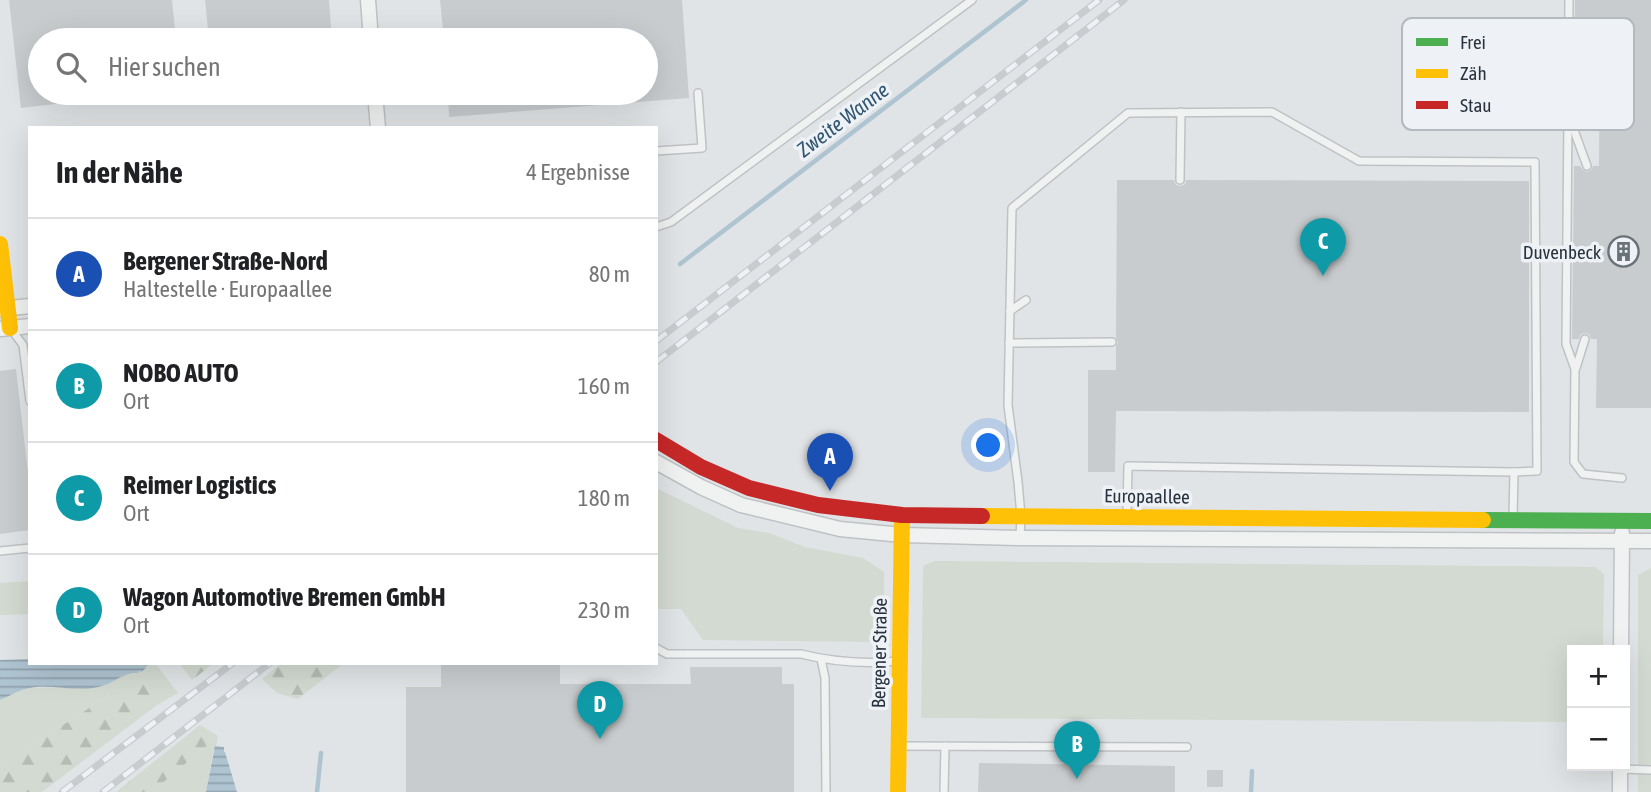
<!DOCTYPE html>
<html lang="de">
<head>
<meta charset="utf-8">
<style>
  body { margin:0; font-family:"Asap Condensed",sans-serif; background:#f2f2f2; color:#202124 }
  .controls { position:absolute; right:21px; bottom:21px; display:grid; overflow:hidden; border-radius:0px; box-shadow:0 7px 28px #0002 }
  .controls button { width:63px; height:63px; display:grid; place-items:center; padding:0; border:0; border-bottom:2px solid #e0e0e0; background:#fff; color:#202124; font:35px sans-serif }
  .you { position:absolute; left:989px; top:446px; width:24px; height:24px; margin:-18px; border:5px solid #fff; border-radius:50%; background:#1a73e8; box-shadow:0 0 0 10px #1a73e833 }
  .badge { display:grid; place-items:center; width:46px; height:46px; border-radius:50%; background:#697179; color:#fff; font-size:23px; font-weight:700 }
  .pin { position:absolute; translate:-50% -58px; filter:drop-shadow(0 2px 4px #0008) }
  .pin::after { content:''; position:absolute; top:37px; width:24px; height:21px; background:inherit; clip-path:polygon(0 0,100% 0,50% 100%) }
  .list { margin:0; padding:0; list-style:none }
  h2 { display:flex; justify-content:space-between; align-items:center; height:91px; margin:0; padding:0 28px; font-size:30px }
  h2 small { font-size:23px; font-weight:400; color:#757577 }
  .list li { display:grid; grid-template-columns:46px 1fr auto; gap:21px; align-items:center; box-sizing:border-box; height:112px; padding:0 28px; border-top:2px solid #e0e0e0 }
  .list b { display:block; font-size:26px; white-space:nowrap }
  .list p { margin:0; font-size:23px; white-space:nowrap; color:#757577 }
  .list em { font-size:23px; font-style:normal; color:#757577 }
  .icon { flex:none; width:38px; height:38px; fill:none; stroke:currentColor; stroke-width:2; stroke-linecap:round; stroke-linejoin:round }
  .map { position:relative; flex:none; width:1651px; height:792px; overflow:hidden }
  .search { position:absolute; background:#fff; box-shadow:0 7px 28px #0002; left:28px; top:28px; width:630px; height:77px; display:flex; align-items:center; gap:18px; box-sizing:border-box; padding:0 24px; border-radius:38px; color:#757577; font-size:26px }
  .panel { position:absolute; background:#fff; box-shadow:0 7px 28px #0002; left:28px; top:126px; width:630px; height:539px; border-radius:0px }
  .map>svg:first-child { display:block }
  .grass { fill:#d3dad1 }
  .forest { fill:url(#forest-firs) }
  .water { fill:url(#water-rules) }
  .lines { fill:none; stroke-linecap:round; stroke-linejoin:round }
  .stream { stroke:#afc4d1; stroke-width:4.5 }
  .building { fill:#c9ccce }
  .lane-casing { stroke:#bfc2c4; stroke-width:10 }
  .street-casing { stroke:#bfc2c4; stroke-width:17 }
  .lane { stroke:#f0f2f2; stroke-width:7 }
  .street { stroke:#f0f2f2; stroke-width:14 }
  .fast { stroke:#4caf50; stroke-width:16 }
  .slow { stroke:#ffc107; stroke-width:16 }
  .jam { stroke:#c62828; stroke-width:16 }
  .rail-casing { stroke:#c9ccce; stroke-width:7 }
  .rail { stroke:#eef2f6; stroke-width:4.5; stroke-dasharray:13; stroke-linecap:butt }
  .labels { text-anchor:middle; stroke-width:7; stroke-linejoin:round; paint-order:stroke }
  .poi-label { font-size:19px; fill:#28333f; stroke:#eef2f6; text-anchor:end }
  .street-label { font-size:19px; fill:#28333f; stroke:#eef2f6 }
  .water-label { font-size:21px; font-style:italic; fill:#335772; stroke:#eef2f6 }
  .key { fill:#eef2f6; stroke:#b3b9bf; stroke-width:2 }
  .key-label { font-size:19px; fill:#28333f }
</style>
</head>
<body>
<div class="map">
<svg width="1651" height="792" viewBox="0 0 1651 792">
  <defs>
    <pattern id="forest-firs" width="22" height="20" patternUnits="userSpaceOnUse" patternTransform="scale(1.75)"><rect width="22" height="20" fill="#d3dad1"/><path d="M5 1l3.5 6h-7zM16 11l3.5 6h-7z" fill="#b5bcb4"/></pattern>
    <pattern id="water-rules" width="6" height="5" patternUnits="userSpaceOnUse" patternTransform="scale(1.75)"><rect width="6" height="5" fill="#afc4d1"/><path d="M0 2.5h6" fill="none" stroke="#8ea0ab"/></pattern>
  </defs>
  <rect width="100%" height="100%" fill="#e1e4e6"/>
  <g class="grass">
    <polygon points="656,488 738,528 769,533 805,547 863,558 884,572 884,642 703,640 681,609 656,609"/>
    <polygon points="935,561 1595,567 1604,574 1603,650 1572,650 1572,722 921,718 923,566"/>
    <polygon points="1651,568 1651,792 1638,792 1638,575"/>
    <polygon points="30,581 30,614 0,615 0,583"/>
    <polygon points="150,663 155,663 178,693 157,705 142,684 117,690 0,766 0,700 26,688 103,686 124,675 138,673 138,671 142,672"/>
    <polygon points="218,736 215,751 213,751 206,792 152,792"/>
  </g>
  <g class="forest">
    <polygon points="179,663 214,663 192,680"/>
    <polygon points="282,663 344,663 298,699 277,693 262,679"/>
    <polygon points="142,683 157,705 42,792 0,792 0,766 117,690"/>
    <polygon points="200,725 218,736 152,792 116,792"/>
  </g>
  <g class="water">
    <path d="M30,659V663H150L142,672L139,671L138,673C124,672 115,682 102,686C77,694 50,682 25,689C17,691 8,697 0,700V660Z"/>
    <polygon points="215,746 224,747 224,752 225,752 237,792 206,792"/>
  </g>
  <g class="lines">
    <g class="stream">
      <polyline points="680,264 1026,0"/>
      <polyline points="317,792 321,753"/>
      <polyline points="1251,792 1252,771"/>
    </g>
  </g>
  <g class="building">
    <polygon points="9,0 172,0 176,40 40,40 40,93 90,93 90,100 21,108"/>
    <polygon points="205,0 329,0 332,40 209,40"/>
    <polygon points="440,0 682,0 689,98 449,117 448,93 646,93 646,40 444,40"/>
    <polygon points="1575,0 1651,0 1651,408 1596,408 1597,339 1591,339 1589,334 1584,333 1580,335 1579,339 1572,339 1574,166 1580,166 1583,170 1587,172 1591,170 1593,166 1599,166 1600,29 1594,29 1593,25 1589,23 1584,24 1581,29 1575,29"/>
    <polygon points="1117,180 1174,180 1176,185 1181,186 1185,184 1186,180 1529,181 1529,412 1116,411 1115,472 1088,472 1088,370 1116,370 1116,346 1118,343 1116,338"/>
    <polygon points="16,369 30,490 30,530 0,534 0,371"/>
    <polygon points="441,663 560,663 560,684 691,684 690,667 782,667 782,684 794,684 794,792 406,792 406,687 441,687"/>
    <polygon points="979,763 1175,766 1175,792 978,792"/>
    <rect x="1207" y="770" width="16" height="17"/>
  </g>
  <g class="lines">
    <defs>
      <g id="lane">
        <polyline points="1569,0 1566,344 1575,369 1574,462 1583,474 1622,478"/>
        <polyline points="1569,62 1588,29"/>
        <polyline points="243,93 290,94 303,93"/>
        <polyline points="1571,122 1587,166"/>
        <polyline points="656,151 702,148 698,93"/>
        <polyline points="1180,180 1181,112"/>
        <polyline points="656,227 671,222 972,0"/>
        <polyline points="1010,311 1026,300"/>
        <polyline points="11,329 23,345 30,401"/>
        <polyline points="1009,343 1112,342"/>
        <polyline points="1576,368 1585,339"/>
        <polyline points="1127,513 1128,466 1514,472 1513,517"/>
        <polyline points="1020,538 1021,516 1018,482 1008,405 1012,208 1128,113 1272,112 1359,161 1535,162 1537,471 1514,472"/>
        <polyline points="0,551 30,548"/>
        <path d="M656,648L667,654H801C833,662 867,664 899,661"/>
        <polyline points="821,659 825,678 826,792"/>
        <polyline points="902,746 1187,747"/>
        <polyline points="1621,769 1651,770"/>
        <polyline points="944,792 945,746"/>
      </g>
      <g id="street">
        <polyline points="368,0 371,40"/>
        <polyline points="375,93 378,128"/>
        <polyline points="1,309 30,306"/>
        <polyline points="1,329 30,326"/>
        <polyline points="656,462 701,487 741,505 840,529 902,535 1020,538 1651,541"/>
        <polyline points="1621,650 1622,533"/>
        <polyline points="1620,792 1620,766"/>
      </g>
    </defs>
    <use href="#lane" class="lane-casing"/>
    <use href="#street" class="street-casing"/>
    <use href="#lane" class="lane"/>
    <use href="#street" class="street"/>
    <polyline class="fast" points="1483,520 1651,521"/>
    <g class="slow">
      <polyline points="0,244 10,328"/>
      <polyline points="982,516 1483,520"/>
      <polyline points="898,792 902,515"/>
    </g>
    <polyline class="jam" points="656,440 701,467 749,488 818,505 902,515 982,516"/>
    <defs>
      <g id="rail">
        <polyline points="656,341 1099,0"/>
        <polyline points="656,362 1124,0"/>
        <polyline points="62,792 233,663"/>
        <polyline points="103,792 270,663"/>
      </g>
    </defs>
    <use href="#rail" class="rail-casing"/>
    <use href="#rail" class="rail"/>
  </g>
  <defs>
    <symbol id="building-ring" viewBox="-11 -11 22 22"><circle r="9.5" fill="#eef2f6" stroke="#697179" stroke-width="1.5"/><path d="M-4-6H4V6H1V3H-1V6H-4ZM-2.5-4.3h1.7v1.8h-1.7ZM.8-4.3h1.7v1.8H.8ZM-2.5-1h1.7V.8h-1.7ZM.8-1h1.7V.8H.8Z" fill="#697179"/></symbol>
  </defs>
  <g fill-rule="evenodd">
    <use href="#building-ring" x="1606" y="234" width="35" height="35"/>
  </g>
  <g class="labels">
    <g class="poi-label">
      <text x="1601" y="259">Duvenbeck</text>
    </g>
    <g class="street-label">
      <text transform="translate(1147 496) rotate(1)" y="7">Europaallee</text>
      <text transform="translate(879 653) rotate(-89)" y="7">Bergener Straße</text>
    </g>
    <g class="water-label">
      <text transform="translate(843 120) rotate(-37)" y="7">Zweite Wanne</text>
    </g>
  </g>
  <rect x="1402" y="18" width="232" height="112" rx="10" class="key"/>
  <rect x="1416" y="38" width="32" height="8" fill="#4caf50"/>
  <rect x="1416" y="69" width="32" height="9" fill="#ffc107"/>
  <rect x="1416" y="101" width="32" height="8" fill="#c62828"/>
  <g class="key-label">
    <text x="1460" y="49">Frei</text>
    <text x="1460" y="80">Zäh</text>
    <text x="1460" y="112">Stau</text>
  </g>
</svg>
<div class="controls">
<button>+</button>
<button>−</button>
</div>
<div class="you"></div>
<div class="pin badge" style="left:830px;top:491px;background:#1a4fb4">A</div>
<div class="pin badge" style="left:1077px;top:779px;background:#0f9aa8">B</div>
<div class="pin badge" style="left:1323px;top:276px;background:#0f9aa8">C</div>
<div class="pin badge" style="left:600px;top:739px;background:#0f9aa8">D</div>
<div class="search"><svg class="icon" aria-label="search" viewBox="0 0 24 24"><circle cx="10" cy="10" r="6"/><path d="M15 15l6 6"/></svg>Hier suchen</div>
<section class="panel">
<h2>In der Nähe<small>4 Ergebnisse</small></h2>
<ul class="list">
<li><span class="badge" style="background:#1a4fb4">A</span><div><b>Bergener Straße-Nord</b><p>Haltestelle · Europaallee</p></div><em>80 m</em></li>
<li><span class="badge" style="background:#0f9aa8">B</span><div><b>NOBO AUTO</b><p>Ort</p></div><em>160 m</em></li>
<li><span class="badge" style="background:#0f9aa8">C</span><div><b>Reimer Logistics</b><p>Ort</p></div><em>180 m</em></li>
<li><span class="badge" style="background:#0f9aa8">D</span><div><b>Wagon Automotive Bremen GmbH</b><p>Ort</p></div><em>230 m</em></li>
</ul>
</section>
</div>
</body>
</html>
